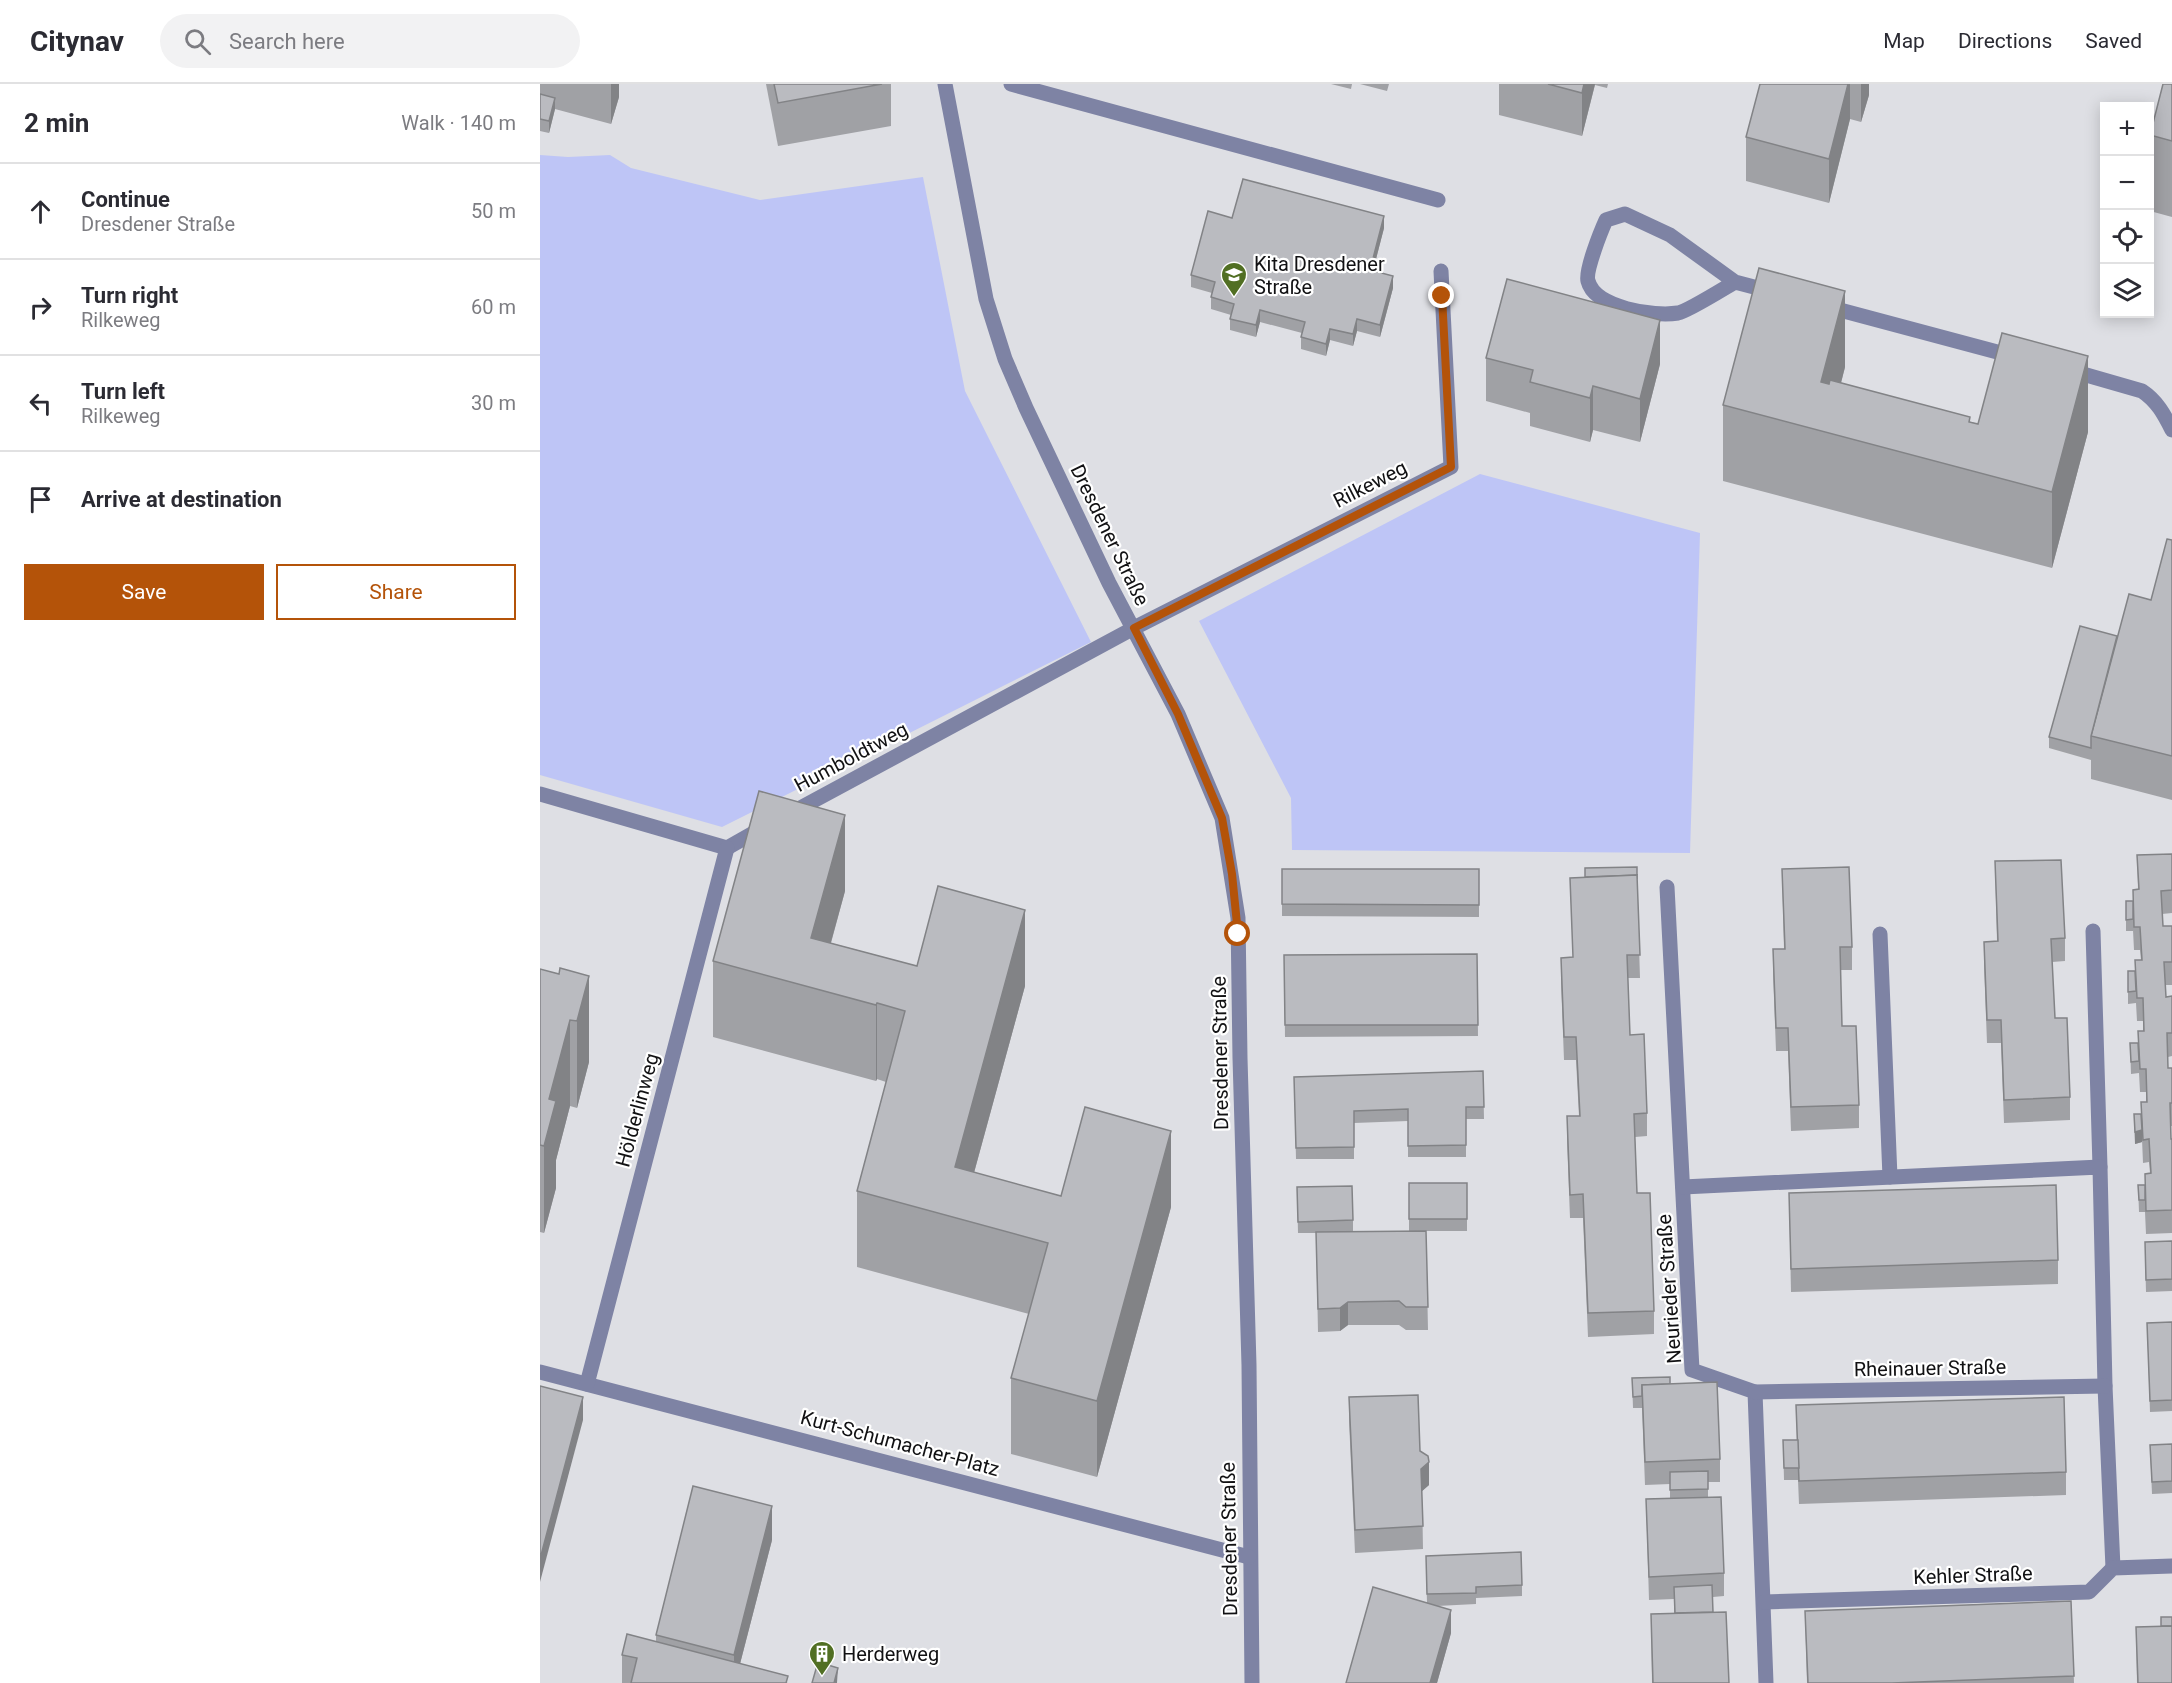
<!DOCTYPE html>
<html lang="en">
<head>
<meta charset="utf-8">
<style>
  body { margin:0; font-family:Roboto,sans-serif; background:#f2f2f3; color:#2b2b33 }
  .controls { position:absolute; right:18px; top:18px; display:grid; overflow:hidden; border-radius:0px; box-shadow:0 3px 15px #0003 }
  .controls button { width:54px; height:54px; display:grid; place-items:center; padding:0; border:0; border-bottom:2px solid #e1e1e2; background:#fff; color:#2b2b33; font:30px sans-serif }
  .stop { position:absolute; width:18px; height:18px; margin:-14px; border:4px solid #b45309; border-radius:50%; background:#fff }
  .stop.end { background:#b45309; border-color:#fff; box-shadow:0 2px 6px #0008 }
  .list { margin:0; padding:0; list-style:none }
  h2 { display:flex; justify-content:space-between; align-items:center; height:78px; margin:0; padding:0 24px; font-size:26px }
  h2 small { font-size:20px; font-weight:400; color:#7c7c81 }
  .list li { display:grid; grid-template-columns:39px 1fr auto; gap:18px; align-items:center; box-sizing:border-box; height:96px; padding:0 24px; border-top:2px solid #e1e1e2 }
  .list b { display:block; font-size:22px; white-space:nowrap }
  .list p { margin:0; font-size:20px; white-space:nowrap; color:#7c7c81 }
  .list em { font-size:20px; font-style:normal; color:#7c7c81 }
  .actions { display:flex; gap:12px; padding:18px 24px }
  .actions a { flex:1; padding:14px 0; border:2px solid #b45309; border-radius:0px; text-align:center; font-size:21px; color:#b45309 }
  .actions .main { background:#b45309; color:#fff }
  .icon { flex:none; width:33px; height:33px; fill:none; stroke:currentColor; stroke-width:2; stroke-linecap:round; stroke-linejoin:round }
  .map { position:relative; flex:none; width:1632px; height:1599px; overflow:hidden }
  header { display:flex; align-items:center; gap:36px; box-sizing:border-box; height:84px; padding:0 30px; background:#fff; border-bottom:2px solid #e1e1e2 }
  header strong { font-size:28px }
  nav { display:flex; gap:33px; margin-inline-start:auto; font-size:21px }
  .search { width:420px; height:54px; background:#f2f2f3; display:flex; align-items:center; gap:15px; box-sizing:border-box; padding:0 21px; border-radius:33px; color:#7c7c81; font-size:22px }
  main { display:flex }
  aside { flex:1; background:#fff }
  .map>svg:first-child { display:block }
  .green { fill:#bec5f6 }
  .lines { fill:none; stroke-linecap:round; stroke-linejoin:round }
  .service { stroke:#7e83a4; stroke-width:15 }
  .minor { stroke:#7e83a4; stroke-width:15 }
  .wall { fill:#a0a1a5 }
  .shaded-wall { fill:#828386 }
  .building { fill:#babbc0; stroke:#828386; stroke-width:1.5 }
  .route { stroke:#b45309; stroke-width:8 }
  .labels { text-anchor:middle; stroke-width:4.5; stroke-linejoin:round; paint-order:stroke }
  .poi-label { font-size:20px; fill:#111113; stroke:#fff; text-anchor:start }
  .street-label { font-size:20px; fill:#111113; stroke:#fff }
</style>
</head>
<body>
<header>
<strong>Citynav</strong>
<div class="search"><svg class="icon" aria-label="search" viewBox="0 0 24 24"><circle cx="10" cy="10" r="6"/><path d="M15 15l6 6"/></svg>Search here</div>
<nav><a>Map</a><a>Directions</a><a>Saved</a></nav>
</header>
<main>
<aside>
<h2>2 min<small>Walk · 140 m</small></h2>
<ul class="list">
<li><svg class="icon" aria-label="ahead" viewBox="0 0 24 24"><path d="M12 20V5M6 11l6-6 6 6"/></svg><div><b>Continue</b><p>Dresdener Straße</p></div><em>50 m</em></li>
<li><svg class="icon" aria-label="right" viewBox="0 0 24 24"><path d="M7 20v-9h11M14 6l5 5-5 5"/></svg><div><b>Turn right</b><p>Rilkeweg</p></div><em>60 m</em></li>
<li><svg class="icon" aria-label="left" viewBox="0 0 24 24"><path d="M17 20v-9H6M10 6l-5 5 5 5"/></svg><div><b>Turn left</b><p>Rilkeweg</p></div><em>30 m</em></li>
<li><svg class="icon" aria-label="arrive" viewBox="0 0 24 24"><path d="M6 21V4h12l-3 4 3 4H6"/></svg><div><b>Arrive at destination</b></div></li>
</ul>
<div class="actions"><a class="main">Save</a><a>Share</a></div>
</aside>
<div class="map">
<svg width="1632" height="1599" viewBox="0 0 1632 1599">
  <rect width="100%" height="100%" fill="#dedfe4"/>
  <g class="green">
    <polygon points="0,71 28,73 70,71 91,84 220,116 383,93 425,307 551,558 182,743 0,691"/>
    <polygon points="940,390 1160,449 1150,769 752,766 751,714 659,537"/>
  </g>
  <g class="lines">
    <g class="service">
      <polyline points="471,0 898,116"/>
      <polyline points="594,544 911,383 901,187"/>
    </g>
    <g class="minor">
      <polyline points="405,0 446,215 465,275 486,324 569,499 638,630 682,734 698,834 700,974 709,1281 712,1599"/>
      <path d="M1195,198C1183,205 1148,227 1138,229C1114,233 1055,224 1048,197C1045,187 1061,147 1066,136L1085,130L1130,151L1195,198L1233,208"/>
      <polyline points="1285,222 1476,273"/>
      <path d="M1529,286L1602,307C1617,317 1624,330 1632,346"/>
      <polyline points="0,710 187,764 224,743"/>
      <polyline points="251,729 594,544"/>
      <polyline points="1127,803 1152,1286 1215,1308 1226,1599"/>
      <polyline points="1553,847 1560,1083"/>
      <polyline points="1340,850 1350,1093"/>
      <polyline points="1143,1103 1560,1083 1565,1302 1573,1484"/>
      <polyline points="0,1288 709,1473"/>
      <polyline points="47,1300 187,764"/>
      <polyline points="1215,1308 1565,1302"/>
      <polyline points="1224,1518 1549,1508 1573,1484 1632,1482"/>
    </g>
  </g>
  <g class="wall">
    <polygon points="0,0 79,0 79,13 71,40 15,25 9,49 0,47"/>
    <polygon points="226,0 351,0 351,42 238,62"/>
    <polygon points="791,0 812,0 811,5"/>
    <polygon points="820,0 849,0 847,7"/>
    <polygon points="959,0 1068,0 1067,4 1055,1 1042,52 959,31"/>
    <polygon points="1220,0 1329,0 1329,11 1321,38 1310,35 1289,119 1206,97 1206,53"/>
    <polygon points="1632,0 1632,133 1610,127 1610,51"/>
    <polygon points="692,134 844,144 833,187 853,204 840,253 817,247 813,262 790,256 786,272 761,265 761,253 762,249 720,238 716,253 690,246 690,235 691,231 671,225 671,213 672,209 651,203 651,191"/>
    <polygon points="946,274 1120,280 1100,358 1053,346 1050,358 990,342 990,329 946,317"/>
    <polygon points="1305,283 1301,299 1438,340 1548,348 1512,484 1183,397 1183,321"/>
    <polygon points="1632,456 1632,716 1551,695 1551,676 1509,664 1509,653 1577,552 1611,516"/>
    <polygon points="1632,770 1632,829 1622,830 1623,842 1632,842 1632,901 1625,901 1626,913 1632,912 1632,972 1628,973 1628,984 1632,984 1632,1042 1631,1042 1631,1055 1632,1055 1632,1149 1606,1150 1605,1128 1599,1128 1598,1101 1605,1101 1610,1089 1609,1078 1603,1079 1602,1055 1602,1058 1595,1060 1594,1042 1594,1030 1601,1030 1601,1018 1606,1018 1606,1008 1600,1008 1599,989 1591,990 1590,959 1598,959 1598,947 1603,947 1603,937 1597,937 1596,919 1588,920 1588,887 1595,887 1595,876 1601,876 1600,866 1594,866 1593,846 1593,847 1586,847 1586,829 1593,817 1598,805 1597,771"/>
    <polygon points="1455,777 1525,854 1525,877 1512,878 1515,934 1530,1013 1530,1036 1464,1039 1461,959 1447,959 1444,881 1444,858 1457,857"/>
    <polygon points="742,785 939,785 939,833 742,832"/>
    <polygon points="1242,785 1312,863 1312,886 1300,886 1302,942 1319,1021 1319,1044 1251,1047 1248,967 1236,967 1233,888 1233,865 1244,865"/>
    <polygon points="1030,794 1097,798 1100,894 1088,894 1090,951 1107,1029 1107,1052 1095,1053 1097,1109 1114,1227 1114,1250 1048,1253 1043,1134 1030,1134 1027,1056 1027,1032 1039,1032 1036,976 1024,976 1021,897 1021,874 1033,873"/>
    <polygon points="305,807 291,859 377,882 485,902 434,1089 521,1112 631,1123 557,1393 471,1370 471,1294 489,1230 317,1183 317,1107 346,998 337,995 336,997 173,953 173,877"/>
    <polygon points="937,870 938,952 745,953 744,871"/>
    <polygon points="0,885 19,890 49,892 49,978 37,1024 30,1022 16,1076 16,1104 4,1149 0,1148"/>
    <polygon points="943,987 944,1035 926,1035 926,1073 868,1073 868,1037 814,1039 814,1075 756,1075 754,993"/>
    <polygon points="869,1099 927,1099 927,1147 886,1147 888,1246 866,1246 859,1241 808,1241 800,1247 778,1248 776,1149 758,1149 757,1103 813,1136 813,1147 869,1147"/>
    <polygon points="1249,1109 1518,1176 1518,1200 1251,1208"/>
    <polygon points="1632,1157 1632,1207 1606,1208 1605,1170"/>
    <polygon points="1632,1238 1632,1327 1610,1328 1607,1239"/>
    <polygon points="1092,1294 1130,1300 1180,1375 1180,1398 1168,1398 1168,1413 1184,1489 1184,1512 1173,1513 1173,1528 1189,1599 1112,1599 1111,1530 1134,1529 1134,1515 1109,1516 1106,1415 1130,1415 1130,1400 1105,1401 1102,1324 1093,1324"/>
    <polygon points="809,1313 880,1367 889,1401 882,1407 883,1465 815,1469 809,1336"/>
    <polygon points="1256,1321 1526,1388 1526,1411 1259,1420 1258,1396 1244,1396 1243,1356 1257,1356"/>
    <polygon points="1632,1360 1632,1409 1612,1410 1610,1361"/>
    <polygon points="232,1456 200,1580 248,1599 82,1599 82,1571 116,1558 116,1551"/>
    <polygon points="886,1484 982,1501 982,1512 936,1514 936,1520 897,1522 911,1549 897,1599 806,1599 887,1519"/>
    <polygon points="1531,1517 1534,1599 1267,1599 1265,1527"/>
    <polygon points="1621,1542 1632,1599 1597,1599 1596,1543"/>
  </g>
  <g class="shaded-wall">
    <polygon points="71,0 79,0 79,13 71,40"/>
    <polygon points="1044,0 1055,0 1042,52 1042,9"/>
    <polygon points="1308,0 1310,0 1310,35 1289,119 1289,75"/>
    <polygon points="1321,0 1329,0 1329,11 1321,38"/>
    <polygon points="15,14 15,25 9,49 9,37"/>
    <polygon points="844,132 844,144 830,198 830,186"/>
    <polygon points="853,192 853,204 840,253 840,241"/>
    <polygon points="1305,207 1305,283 1288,349 1281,298"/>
    <polygon points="720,226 720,238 716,253 716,241"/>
    <polygon points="817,235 817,247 813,262 813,250"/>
    <polygon points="1120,236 1120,280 1100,358 1100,315"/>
    <polygon points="790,245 790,256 786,272 786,260"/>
    <polygon points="1548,272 1548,348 1512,484 1512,408"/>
    <polygon points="1053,302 1053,346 1050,358 1050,314"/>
    <polygon points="305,731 305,807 278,905 271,854"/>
    <polygon points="485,826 485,902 421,1136 415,1083"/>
    <polygon points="49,892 49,978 37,1024 37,937"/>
    <polygon points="337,919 337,995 336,997 336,921"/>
    <polygon points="30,936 30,1022 16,1076 16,1104 4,1149 4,1062 9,1015"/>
    <polygon points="1602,1046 1602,1058 1595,1060 1595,1048"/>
    <polygon points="631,1047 631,1123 557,1393 557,1317"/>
    <polygon points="808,1218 808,1241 800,1247 800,1224"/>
    <polygon points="43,1313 43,1336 0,1498 0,1475"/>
    <polygon points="889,1378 889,1401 881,1408 881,1385"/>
    <polygon points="232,1422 232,1456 195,1599 194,1599 194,1571"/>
    <polygon points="911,1526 911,1549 897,1599 890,1599"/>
    <polygon points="298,1584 297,1599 294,1599"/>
  </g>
  <g class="building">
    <polygon points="234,0 342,0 238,19"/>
    <polygon points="1008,0 1044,0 1042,9"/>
    <polygon points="1220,0 1308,0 1289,75 1206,53"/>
    <polygon points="1623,0 1632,0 1632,57 1610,51"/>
    <polygon points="0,10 15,14 9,37 0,35"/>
    <polygon points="703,95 844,132 830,186 853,192 840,241 817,235 813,250 790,245 786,260 761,253 765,238 720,226 716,241 690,235 694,220 671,213 675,198 651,191 668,127 692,134"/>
    <polygon points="1219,184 1305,207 1281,298 1289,300 1290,296 1430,333 1429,338 1438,340 1462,249 1548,272 1512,408 1183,321"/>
    <polygon points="967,195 1120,236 1100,315 1053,302 1050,314 990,298 993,286 946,274"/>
    <polygon points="1627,455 1632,456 1632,672 1551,652 1589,510 1611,516"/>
    <polygon points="1540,542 1577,552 1551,652 1551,664 1509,653"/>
    <polygon points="219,707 305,731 271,854 377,882 398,802 485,826 415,1083 521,1112 545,1023 631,1047 557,1317 471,1294 508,1159 317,1107 365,927 337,919 336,921 173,877"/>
    <polygon points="1632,770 1632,806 1621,807 1623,842 1632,842 1632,878 1624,878 1626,913 1632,912 1632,949 1627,949 1628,984 1632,984 1632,1019 1630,1019 1631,1055 1632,1055 1632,1126 1606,1127 1605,1090 1611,1089 1609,1055 1603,1056 1601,1018 1607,1018 1606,985 1600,985 1598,947 1604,947 1603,914 1597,914 1595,876 1602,876 1600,843 1594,843 1593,806 1599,805 1597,771"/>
    <polygon points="1521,776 1525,854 1511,855 1515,934 1527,934 1530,1013 1464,1016 1461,936 1447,936 1444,858 1458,857 1455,777"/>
    <polygon points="1097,783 1097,795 1097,791 1045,793 1045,784"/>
    <polygon points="1309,783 1312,863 1300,863 1301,903 1302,942 1316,942 1319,1021 1251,1023 1248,944 1236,944 1233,865 1245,865 1242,785"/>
    <polygon points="742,785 939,785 939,821 742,820"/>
    <polygon points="1097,791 1100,871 1087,871 1090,951 1104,950 1107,1029 1094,1030 1097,1109 1110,1109 1114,1227 1048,1229 1043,1110 1030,1111 1027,1032 1040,1032 1036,953 1024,953 1021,874 1033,873 1030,794"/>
    <polygon points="1586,817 1593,817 1593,835 1586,836"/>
    <polygon points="937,870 938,941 745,941 744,871"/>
    <polygon points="20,884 49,892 37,937 30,936 9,1015 16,1017 4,1062 0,1061 0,885 19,890"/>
    <polygon points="1588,887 1595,887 1596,907 1588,908"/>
    <polygon points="1590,959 1598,959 1599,977 1591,978"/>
    <polygon points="943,987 944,1023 926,1023 926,1061 868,1062 868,1025 814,1027 814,1063 756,1064 754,993"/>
    <polygon points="1594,1030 1601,1030 1602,1046 1595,1048"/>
    <rect x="869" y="1099" width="58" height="36"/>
    <polygon points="1516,1101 1518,1176 1251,1185 1249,1109"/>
    <polygon points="1598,1101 1605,1101 1605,1116 1599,1116"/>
    <polygon points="812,1102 813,1136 758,1138 757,1103"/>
    <polygon points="886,1147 888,1223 866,1223 859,1217 808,1218 800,1224 778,1225 776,1148"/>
    <polygon points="1632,1157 1632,1195 1606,1196 1605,1158"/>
    <polygon points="1632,1238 1632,1316 1610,1317 1607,1239"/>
    <polygon points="1130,1293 1130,1300 1102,1301 1102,1312 1093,1313 1092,1294"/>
    <polygon points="1177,1298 1180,1375 1105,1378 1102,1301"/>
    <polygon points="0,1302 43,1313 0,1475"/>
    <polygon points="878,1311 880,1367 888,1372 889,1378 881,1385 883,1442 815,1446 809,1313"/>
    <polygon points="1524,1313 1526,1388 1259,1397 1256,1321"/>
    <polygon points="1243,1356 1258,1356 1259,1384 1244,1384"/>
    <polygon points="1632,1360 1632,1397 1612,1398 1610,1361"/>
    <polygon points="1168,1387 1168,1405 1130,1406 1130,1388"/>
    <polygon points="153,1402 232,1422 194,1571 116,1551"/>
    <polygon points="1181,1413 1184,1489 1109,1493 1106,1415"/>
    <polygon points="981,1468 982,1501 936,1503 936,1509 887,1510 886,1472"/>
    <polygon points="1172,1501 1173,1528 1135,1529 1134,1503"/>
    <polygon points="833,1503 911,1526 890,1599 806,1599"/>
    <polygon points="1531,1517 1534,1592 1352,1599 1268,1599 1265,1527"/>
    <polygon points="1186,1528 1189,1599 1113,1599 1111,1530"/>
    <rect x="1621" y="1533" width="11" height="9"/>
    <polygon points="1632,1542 1632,1599 1598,1599 1596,1543"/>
    <polygon points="87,1550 248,1592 246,1599 91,1599 97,1574 82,1571"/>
    <polygon points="278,1578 298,1584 294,1599 272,1599"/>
  </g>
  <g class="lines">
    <polyline class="route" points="698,850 692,790 682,734 638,630 594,544 911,383 902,212"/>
  </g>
  <defs>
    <symbol id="school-pin" viewBox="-11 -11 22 30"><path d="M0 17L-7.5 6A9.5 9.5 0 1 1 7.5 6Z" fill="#516f23" stroke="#fff"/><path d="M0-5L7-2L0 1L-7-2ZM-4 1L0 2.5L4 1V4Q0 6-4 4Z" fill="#fff"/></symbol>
    <symbol id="building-pin" viewBox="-11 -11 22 30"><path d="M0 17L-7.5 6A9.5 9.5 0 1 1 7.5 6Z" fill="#516f23" stroke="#fff"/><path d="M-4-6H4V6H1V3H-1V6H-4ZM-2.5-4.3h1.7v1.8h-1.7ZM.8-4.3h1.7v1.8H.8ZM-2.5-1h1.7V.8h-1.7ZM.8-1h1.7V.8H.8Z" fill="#fff"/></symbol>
  </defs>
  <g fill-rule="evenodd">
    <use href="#school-pin" x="679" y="176" width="30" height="40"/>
    <use href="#building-pin" x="267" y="1555" width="30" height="40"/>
  </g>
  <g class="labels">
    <g class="poi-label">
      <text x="714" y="187">Kita Dresdener<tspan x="714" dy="23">Straße</tspan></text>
      <text x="302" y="1577">Herderweg</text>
    </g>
    <g class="street-label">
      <text transform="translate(830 400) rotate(-27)" y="7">Rilkeweg</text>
      <text transform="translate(570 451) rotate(64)" y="7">Dresdener Straße</text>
      <text transform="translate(311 673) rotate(-28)" y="7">Humboldtweg</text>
      <text transform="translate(680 969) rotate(-91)" y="7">Dresdener Straße</text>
      <text transform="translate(97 1026) rotate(-75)" y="7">Hölderlinweg</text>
      <text transform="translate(1129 1205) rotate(-94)" y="7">Neurieder Straße</text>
      <text transform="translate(1390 1284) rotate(-1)" y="7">Rheinauer Straße</text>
      <text transform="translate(360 1359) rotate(15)" y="7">Kurt-Schumacher-Platz</text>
      <text transform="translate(689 1455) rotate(-91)" y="7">Dresdener Straße</text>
      <text transform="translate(1433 1491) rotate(-2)" y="7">Kehler Straße</text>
    </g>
  </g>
</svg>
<div class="controls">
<button>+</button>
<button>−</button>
<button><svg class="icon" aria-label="locate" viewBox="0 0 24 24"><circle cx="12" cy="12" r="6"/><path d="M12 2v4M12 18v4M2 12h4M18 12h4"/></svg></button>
<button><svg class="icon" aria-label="layers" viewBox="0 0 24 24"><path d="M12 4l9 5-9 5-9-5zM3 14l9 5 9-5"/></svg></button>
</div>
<div class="stop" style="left:698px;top:850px"></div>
<div class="stop end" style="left:902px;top:212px"></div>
</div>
</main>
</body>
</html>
